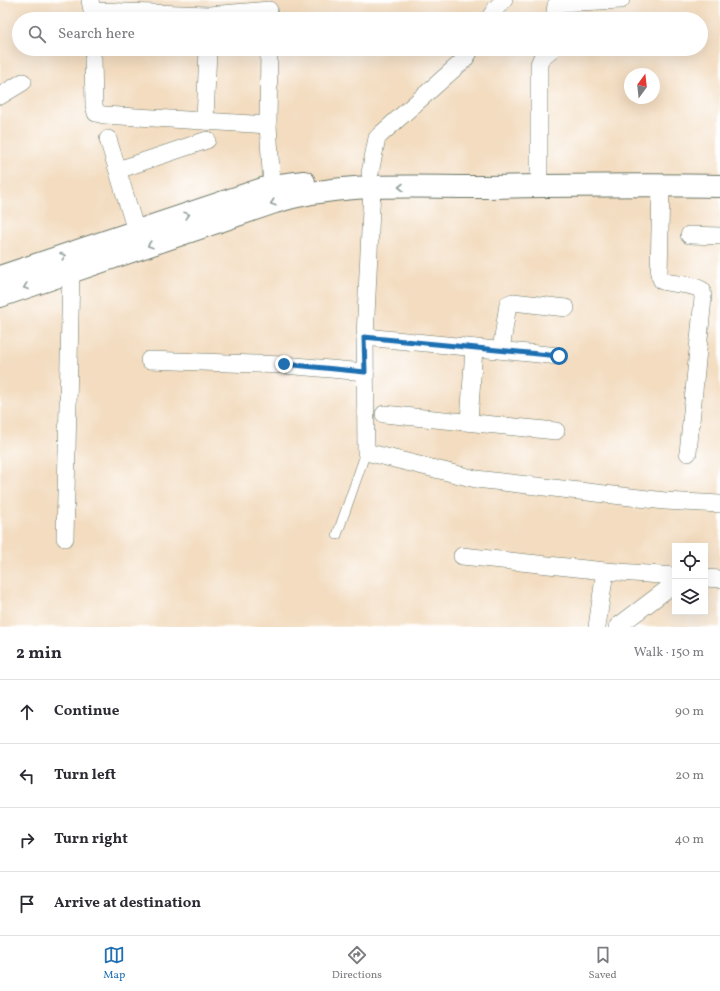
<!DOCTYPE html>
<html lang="en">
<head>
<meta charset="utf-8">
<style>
  body { margin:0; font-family:Vollkorn,serif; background:#f2f2f3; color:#2b2b33 }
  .controls { position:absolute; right:12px; bottom:12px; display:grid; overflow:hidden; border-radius:0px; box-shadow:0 4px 16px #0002 }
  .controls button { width:36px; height:36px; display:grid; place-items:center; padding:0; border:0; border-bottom:1px solid #e1e1e2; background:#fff; color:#2b2b33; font:20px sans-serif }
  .compass { position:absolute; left:624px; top:68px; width:36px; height:36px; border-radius:50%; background:#fff; box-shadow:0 4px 16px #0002; rotate:15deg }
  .stop { position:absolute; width:12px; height:12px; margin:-9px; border:3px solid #1f6fb2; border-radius:50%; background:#fff }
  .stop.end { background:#1f6fb2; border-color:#fff; box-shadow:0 1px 4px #0008 }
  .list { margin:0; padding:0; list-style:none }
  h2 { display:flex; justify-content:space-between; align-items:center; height:52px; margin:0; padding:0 16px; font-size:17px }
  h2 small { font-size:13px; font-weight:400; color:#7c7c81 }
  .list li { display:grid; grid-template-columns:26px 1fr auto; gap:12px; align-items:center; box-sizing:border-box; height:64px; padding:0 16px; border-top:1px solid #e1e1e2 }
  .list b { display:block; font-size:15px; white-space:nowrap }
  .list em { font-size:13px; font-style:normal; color:#7c7c81 }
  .icon { flex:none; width:22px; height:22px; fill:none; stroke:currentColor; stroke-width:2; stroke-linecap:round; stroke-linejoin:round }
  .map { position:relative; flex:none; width:720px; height:627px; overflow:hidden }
  .search { position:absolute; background:#fff; box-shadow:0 4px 16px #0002; left:12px; right:12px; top:12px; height:44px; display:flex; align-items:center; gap:10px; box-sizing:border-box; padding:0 14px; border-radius:22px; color:#7c7c81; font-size:15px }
  .sheet { height:308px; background:#fff }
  nav { display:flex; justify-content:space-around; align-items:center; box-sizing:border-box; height:56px; border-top:1px solid #e1e1e2; background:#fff; font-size:11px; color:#7c7c81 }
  nav a { display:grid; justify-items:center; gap:2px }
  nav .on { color:#1f6fb2 }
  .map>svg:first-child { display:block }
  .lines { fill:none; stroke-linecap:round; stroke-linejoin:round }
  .lane-casing { stroke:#697565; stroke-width:10 }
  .street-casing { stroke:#697565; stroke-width:18 }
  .primary-casing { stroke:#697565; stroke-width:24 }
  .lane { stroke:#fff; stroke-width:9 }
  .street { stroke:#fff; stroke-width:17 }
  .primary { stroke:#fff; stroke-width:22 }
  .oneway { stroke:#8f9e9a }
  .route { stroke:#1f6fb2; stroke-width:5 }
</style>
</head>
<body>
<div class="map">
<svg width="720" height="627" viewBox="0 0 720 627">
  <rect width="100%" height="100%" fill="#fff"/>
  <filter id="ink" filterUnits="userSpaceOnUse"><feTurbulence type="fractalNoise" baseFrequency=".025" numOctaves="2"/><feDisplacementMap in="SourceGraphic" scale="8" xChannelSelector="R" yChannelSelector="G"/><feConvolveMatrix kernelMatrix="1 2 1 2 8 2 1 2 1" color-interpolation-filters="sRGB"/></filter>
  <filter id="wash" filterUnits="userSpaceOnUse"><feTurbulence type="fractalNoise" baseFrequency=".012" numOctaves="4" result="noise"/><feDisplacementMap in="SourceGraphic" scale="16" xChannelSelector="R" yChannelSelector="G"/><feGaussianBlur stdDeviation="0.9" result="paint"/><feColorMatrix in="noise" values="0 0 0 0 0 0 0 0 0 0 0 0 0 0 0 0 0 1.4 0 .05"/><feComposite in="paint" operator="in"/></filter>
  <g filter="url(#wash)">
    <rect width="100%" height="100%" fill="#f3dcbf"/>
  </g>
  <g filter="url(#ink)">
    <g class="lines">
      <defs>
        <polyline id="lane" points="337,535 366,452"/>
        <g id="street">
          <polyline points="90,0 92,11 98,11 209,15 269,10"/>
          <polyline points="489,19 496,8 504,0"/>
          <polyline points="554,19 556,5 559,3 621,0"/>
          <polyline points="269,49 268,125 272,186"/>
          <polyline points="93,59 94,105 96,113 104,115 268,125"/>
          <polyline points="0,96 23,82"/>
          <polyline points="205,121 208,49"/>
          <polyline points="108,139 136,231"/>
          <polyline points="118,170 207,140"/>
          <polyline points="370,173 377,138 380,135 465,59 471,49"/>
          <polyline points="539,173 539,64 542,57 552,49"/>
          <path d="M661,185L659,274L662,281C675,285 690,283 702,290L703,298L688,453"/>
          <polyline points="372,188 365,337 366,452 476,479 665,501 720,504"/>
          <polyline points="689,235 720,236"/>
          <polyline points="365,337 559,356"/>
          <polyline points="501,350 508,304 513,302 566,308"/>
          <polyline points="149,360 284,365 365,372"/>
          <polyline points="384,414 556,431"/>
          <polyline points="469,422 474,348"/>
          <polyline points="65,538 71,272"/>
          <polyline points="462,556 605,571 675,576"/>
          <polyline points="705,578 720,579"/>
          <polyline points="597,627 605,571"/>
          <polyline points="617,627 666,590 675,588"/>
        </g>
        <g id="primary">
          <polyline points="0,277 272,186 304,182"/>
          <path d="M0,296L275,202C339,182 408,187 474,187C556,186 638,184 720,186"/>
        </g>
      </defs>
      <use href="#lane" class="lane-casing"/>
      <use href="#street" class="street-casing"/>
      <use href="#primary" class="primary-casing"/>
      <use href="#lane" class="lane"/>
      <use href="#street" class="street"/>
      <use href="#primary" class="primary"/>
    </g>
    <defs><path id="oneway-chevron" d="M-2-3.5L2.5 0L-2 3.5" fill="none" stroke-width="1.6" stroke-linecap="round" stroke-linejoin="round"/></defs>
    <g class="oneway">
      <use href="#oneway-chevron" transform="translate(401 187) rotate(180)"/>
      <use href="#oneway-chevron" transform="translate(273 203) rotate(162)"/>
      <use href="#oneway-chevron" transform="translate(187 215) rotate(-18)"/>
      <use href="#oneway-chevron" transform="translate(150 245) rotate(161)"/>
      <use href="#oneway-chevron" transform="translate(63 256) rotate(-19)"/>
      <use href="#oneway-chevron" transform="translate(26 287) rotate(161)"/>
    </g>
  </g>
  <g class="lines" filter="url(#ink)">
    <polyline class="route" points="284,364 365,372 364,337 559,356"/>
  </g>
</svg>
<div class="controls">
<button><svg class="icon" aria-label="locate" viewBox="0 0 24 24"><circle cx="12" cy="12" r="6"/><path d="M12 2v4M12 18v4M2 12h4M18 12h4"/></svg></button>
<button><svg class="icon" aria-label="layers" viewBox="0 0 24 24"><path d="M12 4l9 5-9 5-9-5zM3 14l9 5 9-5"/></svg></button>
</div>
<svg class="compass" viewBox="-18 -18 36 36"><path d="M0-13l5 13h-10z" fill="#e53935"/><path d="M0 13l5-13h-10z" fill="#7c7c81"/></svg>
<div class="stop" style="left:559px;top:356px"></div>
<div class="stop end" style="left:284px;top:364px"></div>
<div class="search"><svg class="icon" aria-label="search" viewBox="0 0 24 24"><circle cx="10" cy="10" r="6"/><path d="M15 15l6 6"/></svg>Search here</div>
</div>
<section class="sheet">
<h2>2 min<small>Walk · 150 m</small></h2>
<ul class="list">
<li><svg class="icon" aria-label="ahead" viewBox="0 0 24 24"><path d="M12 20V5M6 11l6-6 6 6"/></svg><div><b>Continue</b></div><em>90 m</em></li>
<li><svg class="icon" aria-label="left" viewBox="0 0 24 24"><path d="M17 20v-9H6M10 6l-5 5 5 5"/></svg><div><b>Turn left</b></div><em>20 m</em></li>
<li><svg class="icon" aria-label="right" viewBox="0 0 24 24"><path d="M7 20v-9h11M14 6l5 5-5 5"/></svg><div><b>Turn right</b></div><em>40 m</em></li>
<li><svg class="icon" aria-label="arrive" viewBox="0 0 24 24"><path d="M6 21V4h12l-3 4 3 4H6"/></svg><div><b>Arrive at destination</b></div></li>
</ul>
</section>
<nav>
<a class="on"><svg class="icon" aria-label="map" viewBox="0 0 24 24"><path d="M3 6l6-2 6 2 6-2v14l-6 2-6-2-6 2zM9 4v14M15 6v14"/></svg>Map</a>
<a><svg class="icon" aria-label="directions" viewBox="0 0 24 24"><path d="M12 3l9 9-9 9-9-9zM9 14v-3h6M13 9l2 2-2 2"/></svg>Directions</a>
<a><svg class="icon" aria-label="saved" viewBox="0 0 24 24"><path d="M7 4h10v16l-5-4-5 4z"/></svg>Saved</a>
</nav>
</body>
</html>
